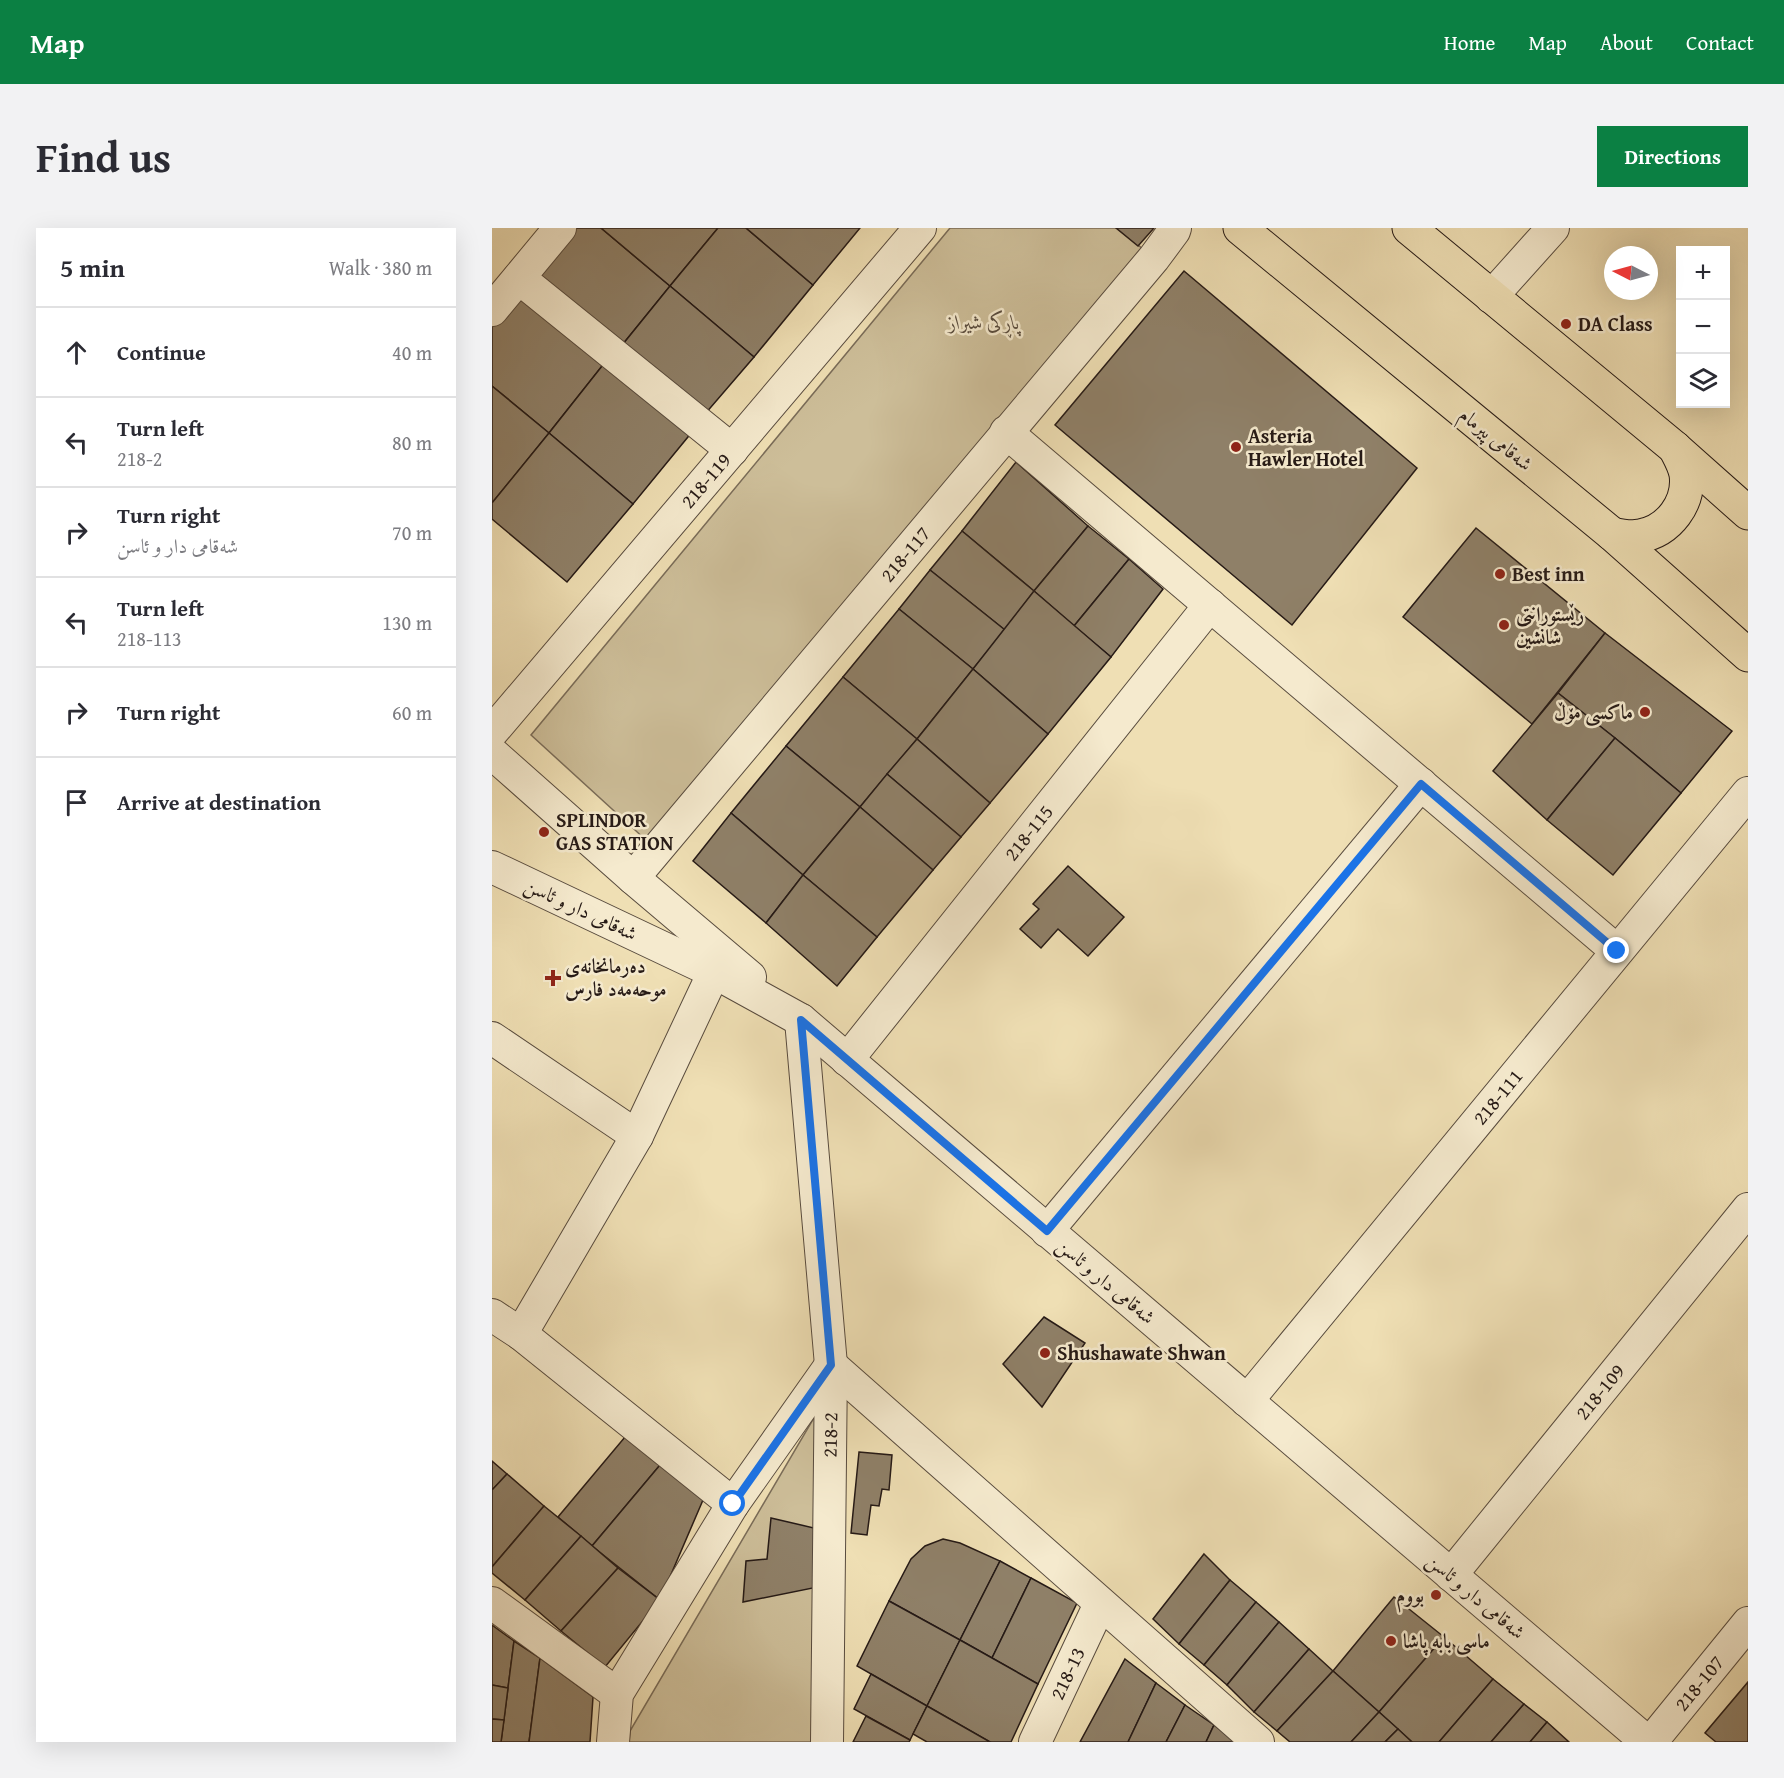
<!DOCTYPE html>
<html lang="en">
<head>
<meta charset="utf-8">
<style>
  body { margin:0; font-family:"Gentium Book Plus",Amiri,serif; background:#f2f2f3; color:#2b2b33 }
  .controls { position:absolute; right:18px; top:18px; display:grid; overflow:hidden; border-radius:0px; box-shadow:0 6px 24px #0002 }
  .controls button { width:54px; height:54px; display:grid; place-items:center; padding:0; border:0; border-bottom:2px solid #e1e1e2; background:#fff; color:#2b2b33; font:30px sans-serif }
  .compass { position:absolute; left:1112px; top:18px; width:54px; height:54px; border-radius:50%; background:#fff; box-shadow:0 6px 24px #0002; rotate:276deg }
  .stop { position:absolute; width:18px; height:18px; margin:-14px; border:4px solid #1a73e8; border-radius:50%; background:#fff }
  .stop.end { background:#1a73e8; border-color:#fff; box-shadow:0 2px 6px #0008 }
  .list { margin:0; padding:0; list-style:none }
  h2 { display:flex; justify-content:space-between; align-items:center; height:78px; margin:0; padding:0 24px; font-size:26px }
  h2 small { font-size:20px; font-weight:400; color:#7c7c81 }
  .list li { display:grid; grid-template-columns:39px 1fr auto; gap:18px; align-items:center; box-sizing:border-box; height:90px; padding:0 24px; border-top:2px solid #e1e1e2 }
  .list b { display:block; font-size:22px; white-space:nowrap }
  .list p { margin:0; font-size:20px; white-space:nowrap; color:#7c7c81 }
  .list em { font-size:20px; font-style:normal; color:#7c7c81 }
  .icon { flex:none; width:33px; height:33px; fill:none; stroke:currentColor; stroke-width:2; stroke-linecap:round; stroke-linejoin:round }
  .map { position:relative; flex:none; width:1256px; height:1514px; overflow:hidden; border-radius:0px }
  header { display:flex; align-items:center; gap:36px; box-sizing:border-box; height:84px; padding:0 30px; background:#0b8043; color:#fff }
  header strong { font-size:28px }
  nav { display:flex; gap:33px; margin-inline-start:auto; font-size:21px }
  .intro { display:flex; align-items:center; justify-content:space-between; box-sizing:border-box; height:144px; padding:0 36px }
  h1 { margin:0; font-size:42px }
  .button { padding:15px 27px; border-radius:0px; background:#0b8043; color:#fff; font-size:21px; font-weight:700 }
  main { display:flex; gap:36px; padding:0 36px }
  aside { flex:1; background:#fff; border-radius:0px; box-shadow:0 6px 24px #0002 }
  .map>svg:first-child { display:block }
  .green { fill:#cdbe99; stroke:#7a6c58; stroke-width:1.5 }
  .building { fill:#8f8068; stroke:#261a16; stroke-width:1.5 }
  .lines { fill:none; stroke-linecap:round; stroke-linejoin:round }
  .minor-casing { stroke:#584b3e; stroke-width:34 }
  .highway-casing { stroke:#261a16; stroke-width:35 }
  .minor { stroke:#f5eace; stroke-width:32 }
  .highway { stroke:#efdfb4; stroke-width:33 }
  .route { stroke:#1a73e8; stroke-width:8 }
  .poi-dot { fill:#8f2418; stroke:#f5eace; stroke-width:2 }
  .labels { text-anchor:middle; stroke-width:5; stroke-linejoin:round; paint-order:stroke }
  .park-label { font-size:20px; font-style:italic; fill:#584b3d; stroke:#f5eace }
  .poi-label { font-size:20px; font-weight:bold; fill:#261a16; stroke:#f5eace; text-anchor:start }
  .street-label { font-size:20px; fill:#261a16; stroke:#f5eace }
</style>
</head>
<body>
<header>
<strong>Map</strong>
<nav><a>Home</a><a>Map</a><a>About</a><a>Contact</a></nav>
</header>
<div class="intro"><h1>Find us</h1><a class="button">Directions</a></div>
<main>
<aside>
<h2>5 min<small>Walk · 380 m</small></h2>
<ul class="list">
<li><svg class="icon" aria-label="ahead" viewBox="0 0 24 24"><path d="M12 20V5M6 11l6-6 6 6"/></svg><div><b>Continue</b></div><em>40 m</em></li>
<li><svg class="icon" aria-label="left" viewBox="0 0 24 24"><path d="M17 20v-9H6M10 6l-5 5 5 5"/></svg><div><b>Turn left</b><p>218-2</p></div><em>80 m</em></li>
<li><svg class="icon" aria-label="right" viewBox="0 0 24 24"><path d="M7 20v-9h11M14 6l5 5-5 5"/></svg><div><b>Turn right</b><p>شەقامی دار و ئاسن</p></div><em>70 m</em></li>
<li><svg class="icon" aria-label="left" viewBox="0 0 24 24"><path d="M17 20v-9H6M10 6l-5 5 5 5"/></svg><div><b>Turn left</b><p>218-113</p></div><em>130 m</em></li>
<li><svg class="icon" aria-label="right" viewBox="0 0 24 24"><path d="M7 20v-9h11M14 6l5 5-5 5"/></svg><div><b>Turn right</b></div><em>60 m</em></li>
<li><svg class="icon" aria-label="arrive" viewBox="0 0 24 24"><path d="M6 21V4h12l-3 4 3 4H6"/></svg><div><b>Arrive at destination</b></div></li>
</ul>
</aside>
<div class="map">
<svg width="1256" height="1514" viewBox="0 0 1256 1514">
  <rect width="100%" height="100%" fill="#efdfb4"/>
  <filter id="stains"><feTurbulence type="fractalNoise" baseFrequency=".00333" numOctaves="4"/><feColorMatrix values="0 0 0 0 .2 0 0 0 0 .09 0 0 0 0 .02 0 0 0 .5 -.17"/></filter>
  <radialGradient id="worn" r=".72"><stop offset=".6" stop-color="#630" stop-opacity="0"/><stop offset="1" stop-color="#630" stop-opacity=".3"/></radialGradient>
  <g class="green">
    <polygon points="458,0 625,0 662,30 155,613 39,507"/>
    <polygon points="323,1188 322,1514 137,1514 138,1503"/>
  </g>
  <g class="building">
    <polygon points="82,0 109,0 178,58 131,116 44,46"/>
    <polygon points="109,0 226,0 178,58"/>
    <polygon points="226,0 254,0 321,57 262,129 178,58"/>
    <polygon points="254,0 368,0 321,57"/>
    <polygon points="624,0 662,0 646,18"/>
    <polygon points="692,43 925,240 800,397 563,197"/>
    <polygon points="178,58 262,129 213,186 131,116"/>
    <polygon points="29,63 114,133 57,205 0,158 0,99"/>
    <polygon points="114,133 200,204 141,276 57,205"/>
    <polygon points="0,158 57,205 0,275"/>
    <polygon points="57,205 141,276 75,354 0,291 0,275"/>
    <polygon points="524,234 596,298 542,363 470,303"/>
    <polygon points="596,298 637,331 582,398 542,363"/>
    <polygon points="984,300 1113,405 1040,496 911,389"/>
    <polygon points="470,303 542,363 513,402 438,342"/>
    <polygon points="637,331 671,361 619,429 582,398"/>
    <polygon points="438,342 513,402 481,441 407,381"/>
    <polygon points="542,363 619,429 556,506 481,441"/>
    <polygon points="407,381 481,441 425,511 351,449"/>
    <polygon points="1113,405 1240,503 1189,565 1123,510 1066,465"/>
    <polygon points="481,441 556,506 498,575 425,511"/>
    <polygon points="351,449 425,511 368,579 294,518"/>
    <polygon points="1066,465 1123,510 1055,592 1001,543"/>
    <polygon points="1123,510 1189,565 1121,647 1055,592"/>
    <polygon points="425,511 498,575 469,609 395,546"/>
    <polygon points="294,518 368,579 311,647 239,585"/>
    <polygon points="395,546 469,609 441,642 368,579"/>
    <polygon points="368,579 441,642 385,709 311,647"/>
    <polygon points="239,585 311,647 274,695 201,633"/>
    <polygon points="576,638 632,689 596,728 566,701 549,720 528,701 547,681 541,676"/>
    <polygon points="311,647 385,709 345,758 274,695"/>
    <polygon points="552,1089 593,1115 550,1179 511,1136"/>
    <polygon points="133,1209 168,1237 100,1318 66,1289"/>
    <polygon points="367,1224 400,1227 397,1262 390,1261 387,1278 379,1277 375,1307 359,1305"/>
    <polygon points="0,1233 15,1246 0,1262"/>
    <polygon points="168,1237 211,1272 168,1372 100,1318"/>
    <polygon points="15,1246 52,1278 0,1339 0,1262"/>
    <polygon points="52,1278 89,1308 33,1372 0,1345 0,1339"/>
    <polygon points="279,1290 322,1300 321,1360 251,1374 254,1333 275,1331"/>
    <polygon points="89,1308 126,1340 69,1403 33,1372"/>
    <polygon points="451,1311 468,1315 508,1333 468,1412 397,1373 419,1331 433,1318"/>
    <polygon points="712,1326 738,1352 687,1416 661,1391"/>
    <polygon points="508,1333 539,1350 500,1430 468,1412"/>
    <polygon points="126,1340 168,1372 113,1439 69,1403"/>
    <polygon points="539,1350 585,1375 546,1456 500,1430"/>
    <polygon points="738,1352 764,1374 712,1437 687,1416"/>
    <polygon points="902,1369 952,1409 887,1484 841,1443"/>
    <polygon points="397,1373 468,1412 435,1478 365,1438"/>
    <polygon points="764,1374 787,1394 735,1457 712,1437"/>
    <polygon points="787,1394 817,1421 762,1484 735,1457"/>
    <polygon points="0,1397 22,1413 16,1460 0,1457"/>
    <polygon points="952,1409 1001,1451 947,1514 920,1514 887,1484"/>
    <polygon points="468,1412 546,1456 519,1514 498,1514 435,1478"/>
    <polygon points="22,1413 48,1430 37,1514 9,1514"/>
    <polygon points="817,1421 841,1443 785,1503 762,1484"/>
    <polygon points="48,1430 101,1469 98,1514 37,1514"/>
    <polygon points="633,1431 664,1455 636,1514 588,1514"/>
    <polygon points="841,1443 887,1484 859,1514 798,1514 785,1503"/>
    <polygon points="379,1446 435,1478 418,1512 362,1481"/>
    <polygon points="1001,1451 1032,1476 999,1514 947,1514"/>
    <polygon points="1256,1454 1256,1514 1224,1514 1213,1505"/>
    <polygon points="664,1455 693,1477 674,1514 636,1514"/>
    <polygon points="0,1457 16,1460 12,1492 0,1491"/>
    <polygon points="1032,1476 1055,1494 1038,1514 999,1514"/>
    <polygon points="693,1477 722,1497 714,1514 674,1514"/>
    <polygon points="435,1478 498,1514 435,1514 421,1506"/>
    <polygon points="887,1484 906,1501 893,1514 859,1514"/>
    <polygon points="374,1488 418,1512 417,1514 361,1514"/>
    <polygon points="0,1491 12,1492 9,1514 0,1514"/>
    <polygon points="1055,1494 1077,1514 1038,1514"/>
    <polygon points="722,1497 744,1514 714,1514"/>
    <polygon points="906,1501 920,1514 893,1514"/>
  </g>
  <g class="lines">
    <defs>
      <g id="minor">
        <polyline points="27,50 240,222"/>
        <polyline points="999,69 1061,0"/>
        <polyline points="0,82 68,0"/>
        <polyline points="514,204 1125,723"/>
        <path id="s1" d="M0,504L428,0"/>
        <polyline points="0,525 141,650 258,749"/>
        <polyline points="0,639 222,744 309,792 1155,1514"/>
        <path id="s2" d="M141,650L662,30L682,3L683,0"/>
        <polyline points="309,792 339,1137 335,1514"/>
        <polyline points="0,810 145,908"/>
        <path id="s3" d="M355,832L718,377"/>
        <polyline points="555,1003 929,556"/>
        <polyline points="0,1087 29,1106 241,1276"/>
        <polyline points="29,1106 145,908 222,744"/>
        <path id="s4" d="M755,1173L1256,565"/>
        <path id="s5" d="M959,1347L1256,981"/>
        <polyline points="0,1375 125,1466"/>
        <polyline points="121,1514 125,1466 241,1276 339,1137 766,1514"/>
        <path id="s6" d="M543,1514L608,1376"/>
        <path id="s7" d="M1159,1514L1256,1395"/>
      </g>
      <g id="highway">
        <polyline points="748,0 1120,306 1256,427"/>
        <polyline points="917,0 1183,220 1256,285"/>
        <path d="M1120,306C1129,308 1138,310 1148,308C1177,303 1198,275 1194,246C1192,236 1187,228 1183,220"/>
      </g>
    </defs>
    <use href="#minor" class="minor-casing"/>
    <use href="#highway" class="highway-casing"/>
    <use href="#minor" class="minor"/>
    <use href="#highway" class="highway"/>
  </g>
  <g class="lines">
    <polyline class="route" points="241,1276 339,1137 309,792 555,1003 929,556 1125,723"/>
  </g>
  <g class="poi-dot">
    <circle cx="1074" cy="96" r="6"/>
    <circle cx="744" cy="219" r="6"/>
    <circle cx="1008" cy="346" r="6"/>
    <circle cx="1012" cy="397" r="6"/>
    <circle cx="1153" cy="484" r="6"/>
    <circle cx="52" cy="604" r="6"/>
    <path d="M58 741h6v6h6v6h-6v6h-6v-6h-6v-6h6z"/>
    <circle cx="553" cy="1125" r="6"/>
    <circle cx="944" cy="1367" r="6"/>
    <circle cx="899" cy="1413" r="6"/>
  </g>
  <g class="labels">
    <g class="park-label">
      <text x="492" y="101">پاڕکی شیراز</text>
    </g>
    <g class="poi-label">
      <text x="1086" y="103">DA Class</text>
      <text x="756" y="215">Asteria<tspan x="756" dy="23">Hawler Hotel</tspan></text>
      <text x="1020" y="353">Best inn</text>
      <text x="1024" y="393">رێستورانتی<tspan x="1024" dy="23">شانشین</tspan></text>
      <text x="1141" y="491" text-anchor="end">ماكسی مۆڵ</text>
      <text x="64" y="599">SPLINDOR<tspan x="64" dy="23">GAS STATION</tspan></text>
      <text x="73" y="745">دەرمانخانەی<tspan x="73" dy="23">موحەمەد فارس</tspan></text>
      <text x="565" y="1132">Shushawate Shwan</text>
      <text x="932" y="1374" text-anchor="end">بووم</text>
      <text x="911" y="1420">ماسی بابە پاشا</text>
    </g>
    <g class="street-label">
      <text transform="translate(1004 211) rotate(39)" y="7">شەقامی پیرمام</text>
      <text dy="7" stroke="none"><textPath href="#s1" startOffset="330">218-119</textPath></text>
      <text dy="7" stroke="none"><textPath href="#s2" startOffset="423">218-117</textPath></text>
      <text dy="7" stroke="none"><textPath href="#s3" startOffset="291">218-115</textPath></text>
      <text transform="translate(89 681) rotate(25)" y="7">شەقامی دار و ئاسن</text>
      <text dy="7" stroke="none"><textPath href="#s4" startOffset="394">218-111</textPath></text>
      <text transform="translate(614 1053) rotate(40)" y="7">شەقامی دار و ئاسن</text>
      <text dy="7" stroke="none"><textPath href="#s5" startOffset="236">218-109</textPath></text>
      <text transform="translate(338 1207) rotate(-89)" y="7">218-2</text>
      <text transform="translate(984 1368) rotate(40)" y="7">شەقامی دار و ئاسن</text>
      <text dy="7" stroke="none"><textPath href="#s6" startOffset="76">218-13</textPath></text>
      <text dy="7" stroke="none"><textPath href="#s7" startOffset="76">218-107</textPath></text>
    </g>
  </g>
  <rect width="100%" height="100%" filter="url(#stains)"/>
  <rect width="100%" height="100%" fill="url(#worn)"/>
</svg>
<div class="controls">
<button>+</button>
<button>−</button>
<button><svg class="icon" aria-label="layers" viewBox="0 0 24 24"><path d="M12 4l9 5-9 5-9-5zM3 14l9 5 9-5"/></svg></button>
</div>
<svg class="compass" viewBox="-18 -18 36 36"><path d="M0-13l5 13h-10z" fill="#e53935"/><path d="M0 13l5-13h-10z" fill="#7c7c81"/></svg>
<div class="stop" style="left:241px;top:1276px"></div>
<div class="stop end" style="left:1125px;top:723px"></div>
</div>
</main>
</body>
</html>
